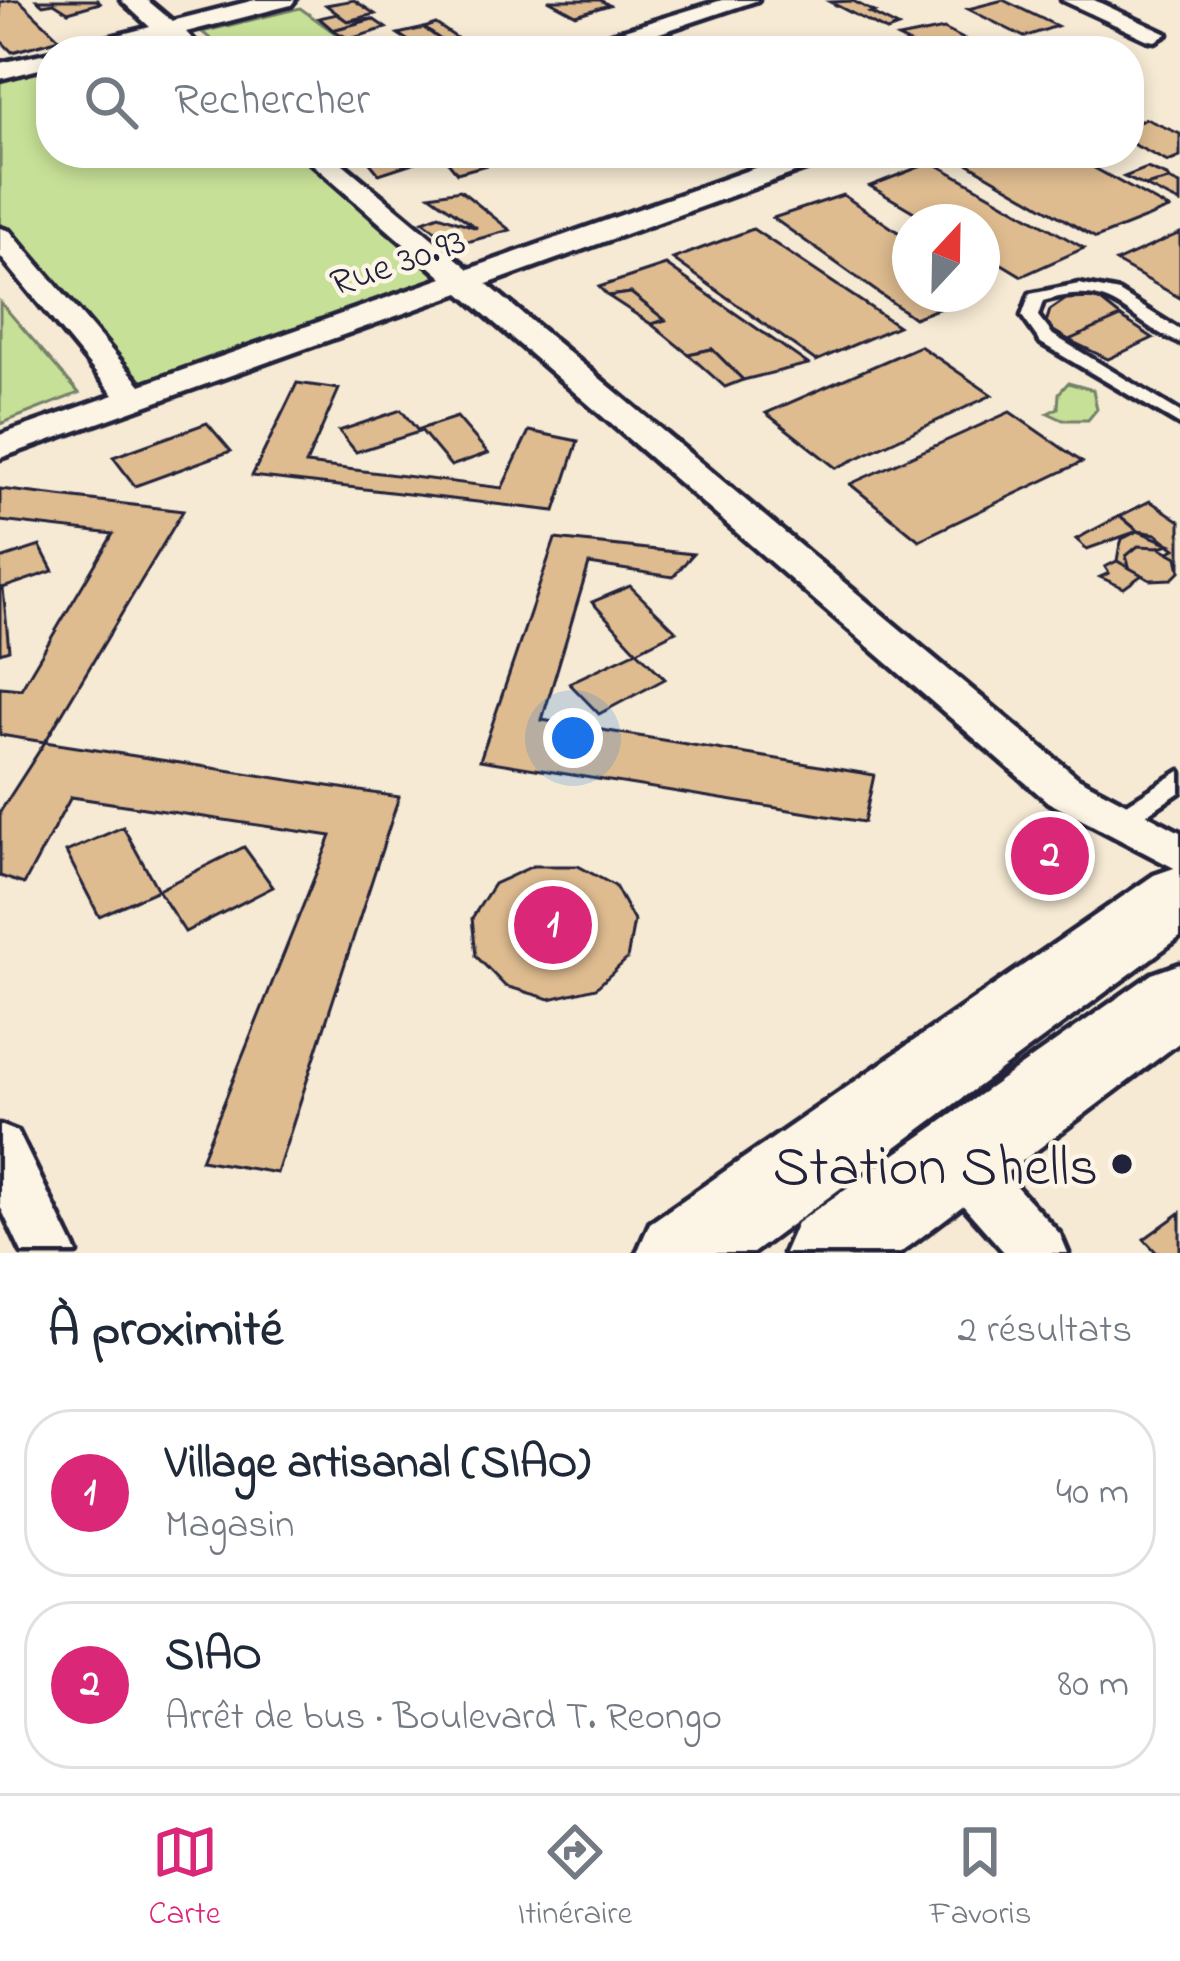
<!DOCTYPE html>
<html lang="fr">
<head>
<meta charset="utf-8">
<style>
  body { margin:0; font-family:"Indie Flower",sans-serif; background:#f2f2f3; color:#1f2937 }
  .compass { position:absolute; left:892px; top:204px; width:108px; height:108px; border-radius:50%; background:#fff; box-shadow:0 6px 18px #0003; rotate:22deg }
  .you { position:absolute; left:573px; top:738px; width:42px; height:42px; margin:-30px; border:9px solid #fff; border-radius:50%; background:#1a73e8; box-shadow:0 0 0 18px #1a73e833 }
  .badge { display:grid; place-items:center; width:78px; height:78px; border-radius:50%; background:#db2777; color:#fff; font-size:39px; font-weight:700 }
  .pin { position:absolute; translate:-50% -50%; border:6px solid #fff; box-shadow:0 3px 12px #0006 }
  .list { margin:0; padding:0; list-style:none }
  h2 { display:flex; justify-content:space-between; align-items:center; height:156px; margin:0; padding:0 48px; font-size:51px }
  h2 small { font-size:39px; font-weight:400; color:#747a83 }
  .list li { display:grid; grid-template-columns:78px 1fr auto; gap:36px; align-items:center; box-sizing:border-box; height:168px; margin:0 24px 24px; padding:0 24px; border:3px solid #e0e1e3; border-radius:48px }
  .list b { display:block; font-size:45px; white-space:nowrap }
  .list p { margin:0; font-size:39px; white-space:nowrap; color:#747a83 }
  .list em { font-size:39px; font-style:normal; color:#747a83 }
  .icon { flex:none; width:66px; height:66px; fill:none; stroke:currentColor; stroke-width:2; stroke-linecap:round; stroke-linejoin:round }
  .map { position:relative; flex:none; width:1180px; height:1253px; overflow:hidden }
  .search { position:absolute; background:#fff; box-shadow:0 6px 18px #0003; left:36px; right:36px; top:36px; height:132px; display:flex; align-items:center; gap:30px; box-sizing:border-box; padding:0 42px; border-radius:48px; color:#747a83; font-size:45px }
  .sheet { height:540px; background:#fff }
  nav { display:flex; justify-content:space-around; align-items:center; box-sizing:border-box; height:168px; border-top:3px solid #e0e1e3; background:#fff; font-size:33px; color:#747a83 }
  nav a { display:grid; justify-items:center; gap:6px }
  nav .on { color:#db2777 }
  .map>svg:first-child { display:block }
  .green { fill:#c7e097; stroke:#748169; stroke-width:3 }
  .building { fill:#dfbc90; stroke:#22223b; stroke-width:3 }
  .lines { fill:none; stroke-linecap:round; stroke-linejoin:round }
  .service-casing { stroke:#22223b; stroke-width:9 }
  .minor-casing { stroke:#22223b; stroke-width:9 }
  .primary-casing { stroke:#22223b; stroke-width:9 }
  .service { fill:#fcf5e5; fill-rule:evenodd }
  .minor { fill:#fcf5e5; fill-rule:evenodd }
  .primary { fill:#fcf5e5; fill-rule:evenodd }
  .poi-dot { fill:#22223b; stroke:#fcf5e5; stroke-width:4.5 }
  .labels { text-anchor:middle; stroke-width:9; stroke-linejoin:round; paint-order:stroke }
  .far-street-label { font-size:39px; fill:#22223b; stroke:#fcf5e5 }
  .near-poi-label { font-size:57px; fill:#22223b; stroke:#fcf5e5; text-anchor:end }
</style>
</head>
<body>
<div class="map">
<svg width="1180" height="1253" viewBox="0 0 1180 1253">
  <rect width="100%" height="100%" fill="#f6ead4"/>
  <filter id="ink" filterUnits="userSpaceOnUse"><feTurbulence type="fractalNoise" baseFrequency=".00833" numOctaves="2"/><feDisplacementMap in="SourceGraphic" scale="24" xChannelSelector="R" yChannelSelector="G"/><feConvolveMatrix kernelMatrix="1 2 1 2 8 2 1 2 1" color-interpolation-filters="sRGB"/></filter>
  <g filter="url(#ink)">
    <g class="green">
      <polygon points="300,8 360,51 225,51 202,32"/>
      <polygon points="51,62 51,153 303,153 456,284 131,393 0,236 0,74"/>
      <polygon points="0,302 79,393 0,424"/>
      <polygon points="1068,383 1093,390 1097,409 1088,420 1063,420 1048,413 1058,408 1059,393"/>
    </g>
    <g class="building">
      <polygon points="11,0 19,0 60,39 12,52 0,40 0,2"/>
      <polygon points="37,0 97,0 100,3 68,12 54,3 43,5"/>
      <polygon points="354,0 375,14 347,21 326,5"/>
      <polygon points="548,0 600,0 609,5 576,15"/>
      <polygon points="1003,0 1057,26 1024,37 968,9"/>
      <polygon points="853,1 874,12 870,13 898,27 887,31 830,2"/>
      <polygon points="337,14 347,21 373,19 333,30 319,18"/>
      <polygon points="373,19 386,28 350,39 333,30"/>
      <polygon points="436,24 467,45 452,48 424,28"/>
      <polygon points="424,28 452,48 424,51 398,34"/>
      <polygon points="944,29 987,51 925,51 898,38"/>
      <polygon points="1146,119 1180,134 1180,157 1168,162 1129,142 1129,126"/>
      <polygon points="362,153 473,153 449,160 437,155 379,174"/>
      <polygon points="474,153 492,153 505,160 457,173 448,162"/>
      <polygon points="950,153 1067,153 1169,209 1096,238"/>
      <polygon points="932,162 1084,248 1022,276 982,252 982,222 931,222 870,186"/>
      <polygon points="1147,168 1167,176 1169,180 1145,186 1124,177"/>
      <polygon points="1169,180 1180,185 1180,203 1145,186"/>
      <polygon points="460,190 510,230 471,241 447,239 423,221 439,215 477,228 430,195"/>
      <polygon points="843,195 910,240 910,294 977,294 914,318 773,218"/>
      <polygon points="753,229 898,326 816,361 673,259"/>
      <polygon points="1180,233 1180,298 1116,262"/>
      <polygon points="666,265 808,364 743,380 712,349 688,354 651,324 665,320 631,293 608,296 599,287"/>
      <polygon points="631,293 665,320 651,324 608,296"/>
      <polygon points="1097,298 1121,317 1069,340 1045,326 1050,310 1066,299"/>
      <polygon points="1121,317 1153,338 1108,359 1069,340"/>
      <polygon points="920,346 992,395 836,468 766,413"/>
      <polygon points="712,349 743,380 725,387 688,354"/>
      <polygon points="297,383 339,389 306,464 502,488 529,431 578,441 555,511 252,476"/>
      <polygon points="401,410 419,432 356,452 339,431"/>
      <polygon points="1010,412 1082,462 919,540 850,484"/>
      <polygon points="457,417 488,453 451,466 420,429"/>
      <polygon points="207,423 231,451 135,486 113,457"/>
      <polygon points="0,489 183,511 45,742 0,735 0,687 21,689 113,534 0,521"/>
      <polygon points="1150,501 1180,521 1180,567 1169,552 1175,549 1156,534 1138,531 1120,516"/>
      <polygon points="1120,516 1138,531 1087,549 1076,539"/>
      <polygon points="1138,531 1170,544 1126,556 1130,569 1117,561 1119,549 1122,539"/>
      <polygon points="555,539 693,554 673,577 589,564 542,720 874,775 864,822 480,760"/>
      <polygon points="40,546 53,571 0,589 0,559"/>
      <polygon points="1138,546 1159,547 1177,557 1180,571 1172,579 1150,580 1130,569 1126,556"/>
      <polygon points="1117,561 1142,575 1124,588 1100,577 1109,573 1105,567"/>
      <polygon points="630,586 676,631 637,651 592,602"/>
      <polygon points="3,588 9,650 0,653 0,590"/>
      <polygon points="637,651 665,679 599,714 569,683"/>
      <polygon points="45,742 399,797 277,1173 201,1160 331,836 71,797 24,884 0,876 0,812"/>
      <polygon points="123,827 158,890 99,916 66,852"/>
      <polygon points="244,847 273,887 185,932 158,890"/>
      <polygon points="533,866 578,866 615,886 634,921 627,959 596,988 550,999 505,986 476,956 472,918 494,884"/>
      <polygon points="1180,1213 1180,1253 1157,1253 1144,1239"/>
    </g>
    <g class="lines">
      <defs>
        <g id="service">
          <path d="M1079,284L1119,292L1180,330V343C1123,320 1117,279 1043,301L1038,316L1053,335L1180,412V425L1041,343L1022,316L1030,294Z"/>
          <polygon points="1180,771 1180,792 1125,829 1117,831 1109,829 1105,822 1109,815"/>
        </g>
        <g id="minor">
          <polygon points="121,0 147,0 172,21 255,0 295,0 291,5 186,32 197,44 186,51 163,38 113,51 72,51 75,46 150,27"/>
          <polygon points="722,0 758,0 606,51 569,51 572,46"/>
          <polygon points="1062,0 1094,0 1167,34 1155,41 1146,39"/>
          <polygon points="51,52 51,66 0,79 0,63"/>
          <polygon points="300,153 330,153 469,269 797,153 837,153 833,159 487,284 1078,778 1180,832 1180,871 1048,802 460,293 0,458 0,435 114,395 0,256 0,228 10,231 141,385 443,278"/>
          <polygon points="0,1125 18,1132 77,1253 22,1253 0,1206"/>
          <polygon points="957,1136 976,1143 1060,1234 1068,1253 1005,1253 938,1177 931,1160 938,1143"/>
        </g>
        <g id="primary">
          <polygon points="1180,866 1180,937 753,1253 637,1253 650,1223 1154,875"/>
          <polygon points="1180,964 1180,1042 900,1253 784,1253 797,1223 1152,974"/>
        </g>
      </defs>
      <use href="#service" class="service-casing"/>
      <use href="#minor" class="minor-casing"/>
      <use href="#primary" class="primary-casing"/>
      <use href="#service" class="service"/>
      <use href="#minor" class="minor"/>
      <use href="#primary" class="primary"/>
    </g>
  </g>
  <circle class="poi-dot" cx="1122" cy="1164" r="12"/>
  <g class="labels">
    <g class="far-street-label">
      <text transform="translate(397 260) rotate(-19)" y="14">Rue 30.93</text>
    </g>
    <g class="near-poi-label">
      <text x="1098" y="1184">Station Shells</text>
    </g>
  </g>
</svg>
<svg class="compass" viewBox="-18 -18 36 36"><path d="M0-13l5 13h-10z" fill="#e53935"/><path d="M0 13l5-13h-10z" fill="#747a83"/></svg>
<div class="you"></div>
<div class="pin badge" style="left:553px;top:925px">1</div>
<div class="pin badge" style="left:1050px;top:856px">2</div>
<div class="search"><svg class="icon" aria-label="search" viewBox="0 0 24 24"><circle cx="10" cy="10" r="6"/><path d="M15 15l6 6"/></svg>Rechercher</div>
</div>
<section class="sheet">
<h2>À proximité<small>2 résultats</small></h2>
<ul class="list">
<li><span class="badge">1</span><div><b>Village artisanal (SIAO)</b><p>Magasin</p></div><em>40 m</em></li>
<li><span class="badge">2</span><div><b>SIAO</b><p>Arrêt de bus · Boulevard T. Reongo</p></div><em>80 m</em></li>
</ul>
</section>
<nav>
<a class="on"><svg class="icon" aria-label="map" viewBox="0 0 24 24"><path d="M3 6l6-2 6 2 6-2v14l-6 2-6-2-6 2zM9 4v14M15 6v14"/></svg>Carte</a>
<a><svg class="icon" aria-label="directions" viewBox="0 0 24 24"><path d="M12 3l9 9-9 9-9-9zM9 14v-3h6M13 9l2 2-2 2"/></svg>Itinéraire</a>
<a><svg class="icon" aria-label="saved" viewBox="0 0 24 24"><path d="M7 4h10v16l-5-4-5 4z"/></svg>Favoris</a>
</nav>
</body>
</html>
